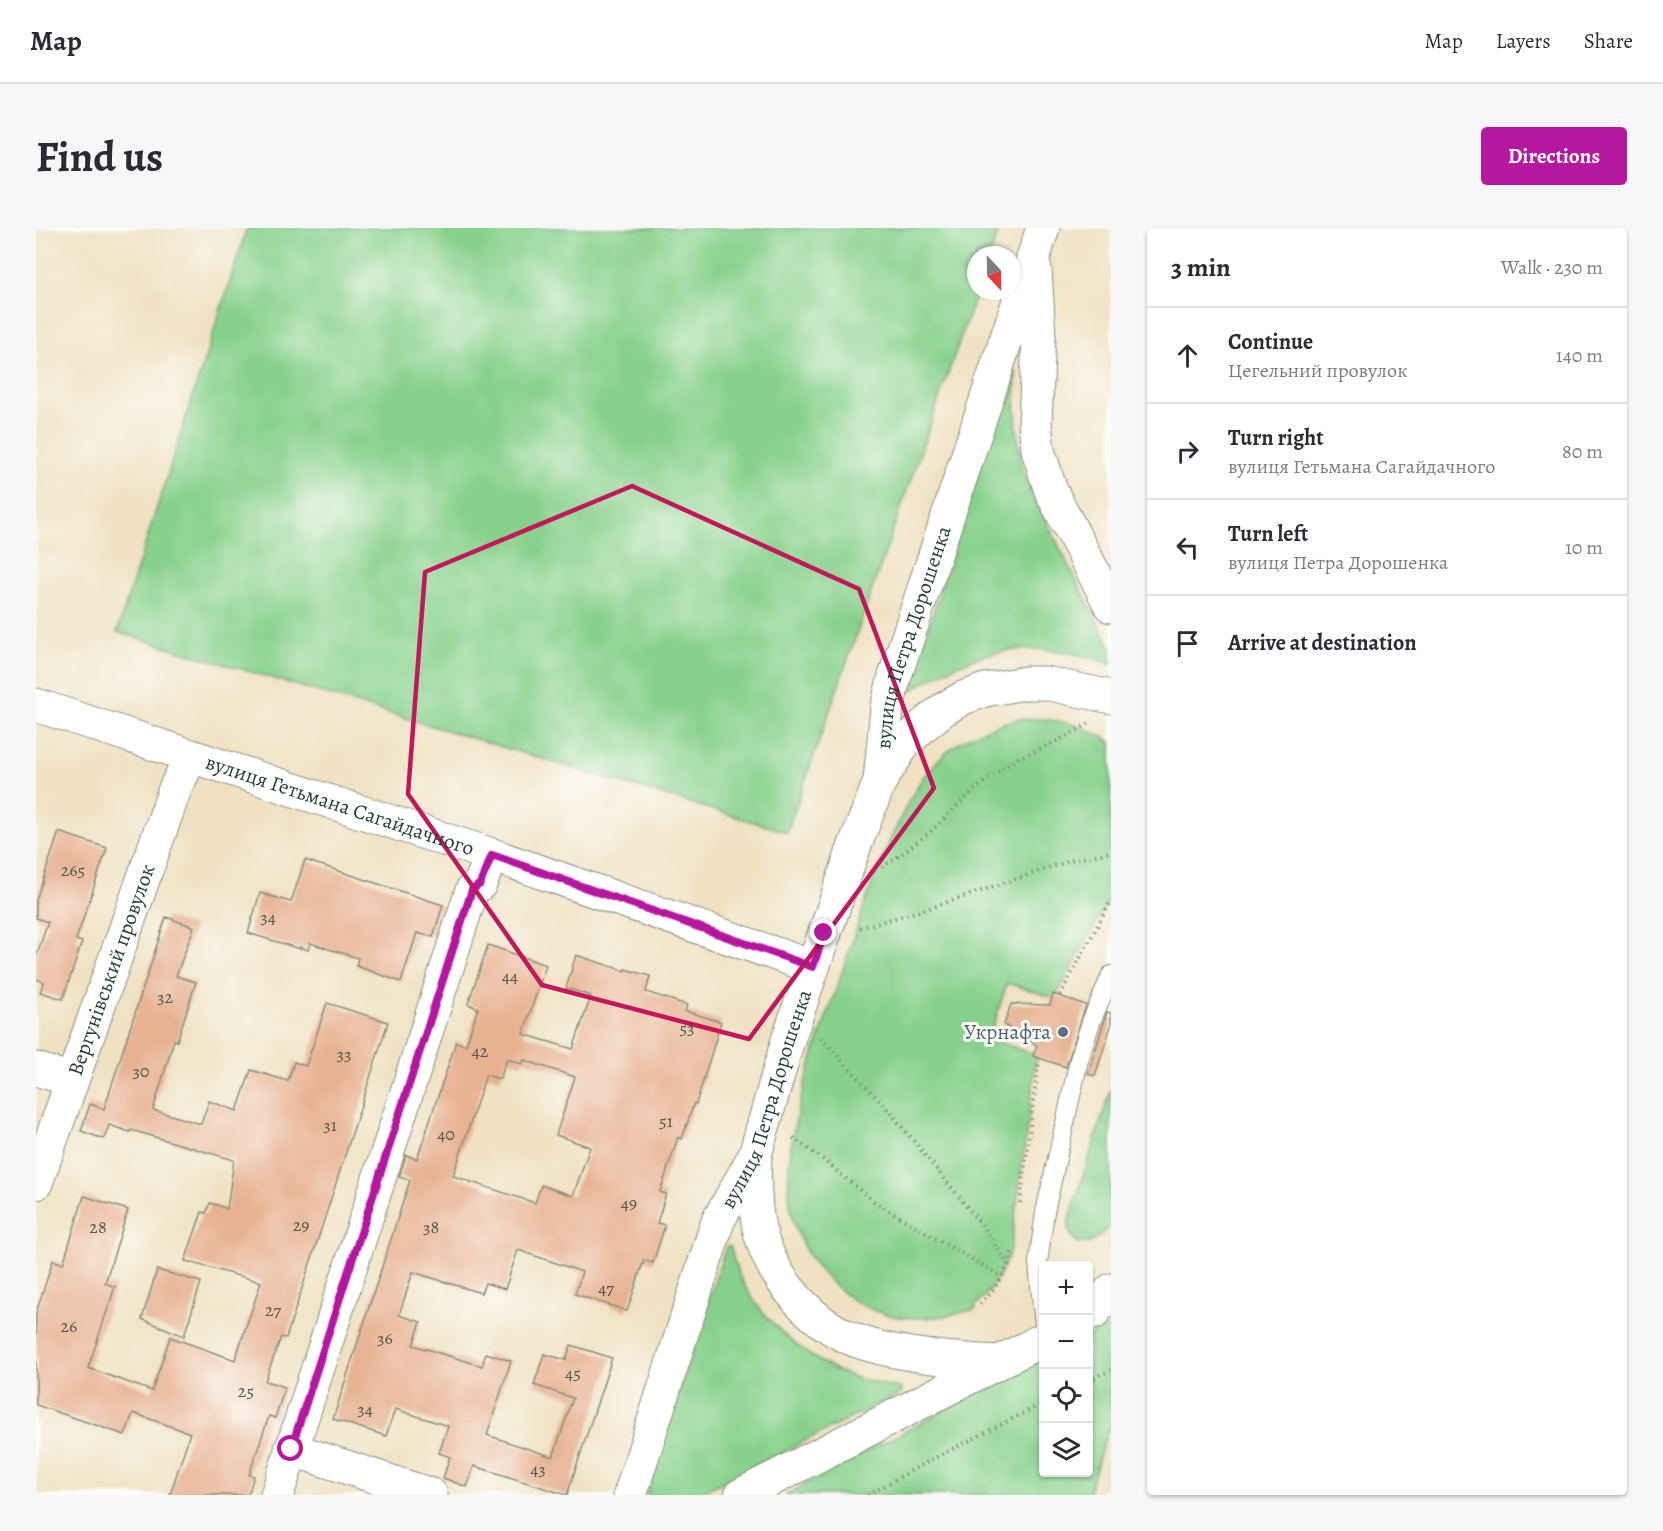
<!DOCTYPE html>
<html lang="en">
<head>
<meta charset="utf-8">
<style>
  body { margin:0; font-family:Alegreya,serif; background:#f7f7f7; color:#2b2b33 }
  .controls { position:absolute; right:18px; bottom:18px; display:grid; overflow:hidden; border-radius:6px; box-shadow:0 2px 4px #0004 }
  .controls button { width:54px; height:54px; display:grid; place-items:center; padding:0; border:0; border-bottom:2px solid #e1e1e2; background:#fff; color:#2b2b33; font:30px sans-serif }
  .compass { position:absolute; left:931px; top:18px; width:54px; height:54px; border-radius:50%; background:#fff; box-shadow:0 2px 4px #0004; rotate:158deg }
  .stop { position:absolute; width:18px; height:18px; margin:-14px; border:4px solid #b5179e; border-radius:50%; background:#fff }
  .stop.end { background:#b5179e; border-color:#fff; box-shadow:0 2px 6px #0008 }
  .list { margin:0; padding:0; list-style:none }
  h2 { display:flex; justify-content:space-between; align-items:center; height:78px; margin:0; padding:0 24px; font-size:26px }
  h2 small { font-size:20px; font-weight:400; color:#7c7c81 }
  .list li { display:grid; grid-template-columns:39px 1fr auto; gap:18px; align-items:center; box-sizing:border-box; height:96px; padding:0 24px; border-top:2px solid #e1e1e2 }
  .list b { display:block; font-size:22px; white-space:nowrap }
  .list p { margin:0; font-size:20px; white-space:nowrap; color:#7c7c81 }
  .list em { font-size:20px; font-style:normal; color:#7c7c81 }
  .icon { flex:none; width:33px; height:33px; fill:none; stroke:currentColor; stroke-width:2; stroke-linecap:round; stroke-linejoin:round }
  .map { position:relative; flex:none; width:1075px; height:1267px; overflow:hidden; border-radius:6px }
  header { display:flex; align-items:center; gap:36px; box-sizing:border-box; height:84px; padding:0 30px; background:#fff; border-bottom:2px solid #e1e1e2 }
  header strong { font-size:28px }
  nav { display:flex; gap:33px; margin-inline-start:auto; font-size:21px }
  .intro { display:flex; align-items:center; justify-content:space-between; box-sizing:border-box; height:144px; padding:0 36px }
  h1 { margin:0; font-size:42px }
  .button { padding:15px 27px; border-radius:6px; background:#b5179e; color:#fff; font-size:21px; font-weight:700 }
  main { display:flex; gap:36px; padding:0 36px }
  aside { flex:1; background:#fff; border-radius:6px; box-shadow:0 2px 4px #0004 }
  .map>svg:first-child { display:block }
  .green { fill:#88d18d; stroke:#548760; stroke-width:1.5 }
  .building { fill:#e8b192; fill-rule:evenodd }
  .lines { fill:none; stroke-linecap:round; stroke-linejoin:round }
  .lane-casing { stroke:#888f7c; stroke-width:20 }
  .street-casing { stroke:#888f7c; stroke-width:35 }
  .secondary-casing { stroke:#888f7c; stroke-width:35 }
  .path { stroke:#888f7c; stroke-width:4; stroke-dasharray:1.5 4.5; stroke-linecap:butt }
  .lane { stroke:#fff; stroke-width:18 }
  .street { stroke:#fff; stroke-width:33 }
  .secondary { stroke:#fff; stroke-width:33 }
  .route { stroke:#b5179e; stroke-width:8 }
  .marked { fill:none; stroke:#c2185b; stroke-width:4.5; stroke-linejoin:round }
  .service-dot { fill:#5c6f8a; stroke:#fdfcf7; stroke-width:2 }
  .labels { text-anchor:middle; stroke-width:6; stroke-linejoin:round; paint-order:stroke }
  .number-label { font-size:18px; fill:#515a4c }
  .street-label { font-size:21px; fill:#1f3d34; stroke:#fdfcf7 }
  .service-label { font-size:21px; fill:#4e5e75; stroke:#fdfcf7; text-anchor:end }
</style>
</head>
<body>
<header>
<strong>Map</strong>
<nav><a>Map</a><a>Layers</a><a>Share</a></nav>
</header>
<div class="intro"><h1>Find us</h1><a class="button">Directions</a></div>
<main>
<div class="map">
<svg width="1075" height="1267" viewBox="0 0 1075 1267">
  <rect width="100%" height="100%" fill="#fdfcf7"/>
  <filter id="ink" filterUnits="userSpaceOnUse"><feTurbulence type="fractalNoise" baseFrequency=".0167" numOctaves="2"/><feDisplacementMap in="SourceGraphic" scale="12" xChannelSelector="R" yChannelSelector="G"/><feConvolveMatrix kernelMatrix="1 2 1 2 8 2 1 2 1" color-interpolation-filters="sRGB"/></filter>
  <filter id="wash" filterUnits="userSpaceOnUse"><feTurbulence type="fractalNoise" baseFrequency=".008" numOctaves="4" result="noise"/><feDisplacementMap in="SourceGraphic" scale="24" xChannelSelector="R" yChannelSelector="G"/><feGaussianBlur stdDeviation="1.35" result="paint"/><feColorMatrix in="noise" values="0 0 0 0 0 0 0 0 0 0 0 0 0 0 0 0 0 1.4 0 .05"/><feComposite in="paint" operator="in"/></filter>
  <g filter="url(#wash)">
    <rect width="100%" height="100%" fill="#f0e1c3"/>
    <g class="green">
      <polygon points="211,0 964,0 954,27 940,27 941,63 751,604 81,404"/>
      <path d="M976,142L980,143C978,183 980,221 993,260L1075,420V436C998,409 942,418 875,463L872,462Z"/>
      <path d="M984,491C1017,489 1047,496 1075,514V668L1019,770L971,755L953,811L1001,827L975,1018C969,1042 957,1061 939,1078L940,1081C892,1094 847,1097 806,1064C780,1043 761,1015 755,981C742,911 785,806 808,739C824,690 839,641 862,595C872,574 882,554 897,537C921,511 951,498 984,491Z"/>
      <path d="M1075,861V997C1070,1002 1064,1009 1057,1013C1040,1021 1031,1007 1033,992Z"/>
      <path d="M690,1018L695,1019C703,1072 756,1121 802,1143C822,1152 844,1156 864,1160L866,1165L660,1267H610Z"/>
      <polygon points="1075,1097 1075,1204 1071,1203 1052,1267 749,1267 1007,1130 1008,1244 1052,1244 1053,1108"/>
    </g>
    <g id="blocks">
      <g class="building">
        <polygon points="23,604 71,620 40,712 46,714 27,771 4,764 8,754 0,751 0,729 12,694 0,690 0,672"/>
        <polygon points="269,632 407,677 397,709 381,705 365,754 320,738 322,730 274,715 272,722 264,719 264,721 212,705 224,665 255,674"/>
        <polygon points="130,689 158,699 140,748 160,754 141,813 138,812 117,882 165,896 173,873 201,883 215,842 252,853 258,834 270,838 291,775 352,794 250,1110 245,1109 229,1153 249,1159 239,1190 233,1188 213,1247 218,1248 212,1267 134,1267 154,1205 97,1185 89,1207 0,1177 0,1085 17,1032 27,1036 48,968 92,982 69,1055 79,1059 52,1140 116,1163 134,1109 199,1132 225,1054 149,1033 166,984 170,985 174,975 191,981 198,932 95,902 94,904 73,897 68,911 45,903 54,876 68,881"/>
        <path d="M452,717L510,737L487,806L537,821L555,768L530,760L540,727L589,743V741L614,748L610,764L651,777L649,783L685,794L660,876L658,875L646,911L642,909L624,964L630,966L621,995L629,997L617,1035L608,1032L591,1083L539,1066L546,1044L482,1022L469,1061L449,1055L445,1065L377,1044L363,1087L385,1094L377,1117L446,1138L450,1125L475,1133L451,1207L517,1229L537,1170L498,1157L508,1126L530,1132L535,1117L576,1130L531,1267L438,1238L431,1259L407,1250L414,1229L403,1225L412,1198L359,1181L350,1208L297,1191L374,952L363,949L370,927L381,931L420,814L430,817L442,780L432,776ZM471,831L486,836L488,832L539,849L520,907L554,919L537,968L505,957L499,975L417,948L450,847L464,851Z"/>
        <polygon points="1017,766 1050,777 1030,839 997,828 1001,817 968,797 975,776 1014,777"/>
        <polygon points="1071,784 1075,785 1075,798 1059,848 1052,846"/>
        <polygon points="121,1042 165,1054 148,1108 106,1091"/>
      </g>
    </g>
  </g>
  <g filter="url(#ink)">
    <use href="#blocks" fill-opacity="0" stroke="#888f7c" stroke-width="1.5"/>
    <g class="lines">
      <defs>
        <polyline id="lane" points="1008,1097 1002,1035 1009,984 1043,832 1055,794 1075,747"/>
        <g id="street">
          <polyline points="999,41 1003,108 999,195 1002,222 1015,263 1075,378"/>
          <path id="s1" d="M0,477L456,627L777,739"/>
          <path id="s2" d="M844,553L851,479L859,448L1007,0"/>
          <polyline points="0,841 36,852"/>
          <path id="s3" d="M0,955L139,561L155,528"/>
          <polyline points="255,1221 395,1267"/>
          <polyline points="241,1267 436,662 444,656 456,627"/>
        </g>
        <g id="secondary">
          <path d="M719,927C718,951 718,976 723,1000C735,1052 779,1101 830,1116C873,1129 918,1131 962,1134"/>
          <polyline points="1057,1085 1075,1062"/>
          <path id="s4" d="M594,1267L682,993L719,927L752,812L819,617L844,553L867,517L888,497L908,481L927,470L949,462L989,455H1009L1075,469"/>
          <polyline points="705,1267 1008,1111"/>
        </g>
      </defs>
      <use href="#lane" class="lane-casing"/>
      <use href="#street" class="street-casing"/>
      <use href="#secondary" class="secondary-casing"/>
      <g class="path">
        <polyline points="846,639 859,631 895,603 938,562 966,541 980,531 1013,517 1053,496"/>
        <polyline points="824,700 900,678 1036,632 1075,624"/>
        <polyline points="1024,767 1075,673"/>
        <polyline points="785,810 855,885 949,1001 972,1037"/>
        <polyline points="757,910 785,930 840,975 966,1049"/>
        <polyline points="984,975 1003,832"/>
        <path d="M944,1076C961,1060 971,1043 977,1021"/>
        <polyline points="1052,1152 1075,1142"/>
        <polyline points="832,1267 887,1236 1008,1175"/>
      </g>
      <use href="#lane" class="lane"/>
      <use href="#street" class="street"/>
      <use href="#secondary" class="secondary"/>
    </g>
  </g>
  <g class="lines" filter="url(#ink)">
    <polyline class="route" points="255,1221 436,662 444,656 456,627 777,739 788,705"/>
  </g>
  <path class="marked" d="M596,258L823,361L898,560L713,811L506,757L372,566L389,344Z"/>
  <circle class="service-dot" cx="1027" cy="804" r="6"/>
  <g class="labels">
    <g class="number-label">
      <text x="37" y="648">265</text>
      <text x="232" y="695">34</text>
      <text x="474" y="754">44</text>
      <text x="129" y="775">32</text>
      <text x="651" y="806">53</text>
      <text x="444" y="829">42</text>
      <text x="308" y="832">33</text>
      <text x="105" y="849">30</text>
      <text x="630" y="899">51</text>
      <text x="294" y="903">31</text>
      <text x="410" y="912">40</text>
      <text x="593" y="981">49</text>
      <text x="265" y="1003">29</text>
      <text x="62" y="1005">28</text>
      <text x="395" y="1005">38</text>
      <text x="570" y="1066">47</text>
      <text x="237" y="1088">27</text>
      <text x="33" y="1104">26</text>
      <text x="349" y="1116">36</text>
      <text x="537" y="1151">45</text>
      <text x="210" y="1169">25</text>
      <text x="329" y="1187">34</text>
      <text x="502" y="1247">43</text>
    </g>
    <g class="street-label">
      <text dy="7" stroke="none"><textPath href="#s2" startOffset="148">вулиця Петра Дорошенка</textPath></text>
      <text dy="7" stroke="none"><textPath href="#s1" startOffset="320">вулиця Гетьмана Сагайдачного</textPath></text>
      <text dy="7" stroke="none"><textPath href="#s3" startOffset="226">Вергунівський провулок</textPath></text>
      <text dy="7" stroke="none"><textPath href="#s4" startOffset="420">вулиця Петра Дорошенка</textPath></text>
    </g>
    <g class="service-label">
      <text x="1015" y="811">Укрнафта</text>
    </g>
  </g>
</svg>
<div class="controls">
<button>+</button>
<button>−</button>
<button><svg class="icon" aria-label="locate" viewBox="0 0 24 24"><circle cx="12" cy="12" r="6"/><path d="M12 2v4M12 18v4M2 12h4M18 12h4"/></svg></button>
<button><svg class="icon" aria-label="layers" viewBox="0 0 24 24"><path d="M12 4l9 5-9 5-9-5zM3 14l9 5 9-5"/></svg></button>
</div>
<svg class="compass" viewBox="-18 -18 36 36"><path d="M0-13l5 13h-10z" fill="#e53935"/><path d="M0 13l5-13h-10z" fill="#7c7c81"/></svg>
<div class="stop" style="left:255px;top:1221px"></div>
<div class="stop end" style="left:788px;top:705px"></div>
</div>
<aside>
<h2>3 min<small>Walk · 230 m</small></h2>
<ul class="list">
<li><svg class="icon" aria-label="ahead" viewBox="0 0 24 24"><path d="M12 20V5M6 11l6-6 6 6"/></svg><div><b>Continue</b><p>Цегельний провулок</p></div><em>140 m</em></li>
<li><svg class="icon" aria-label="right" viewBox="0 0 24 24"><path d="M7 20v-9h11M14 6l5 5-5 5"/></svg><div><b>Turn right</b><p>вулиця Гетьмана Сагайдачного</p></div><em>80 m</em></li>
<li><svg class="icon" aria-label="left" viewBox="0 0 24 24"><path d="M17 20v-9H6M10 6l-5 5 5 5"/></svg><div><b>Turn left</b><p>вулиця Петра Дорошенка</p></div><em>10 m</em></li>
<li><svg class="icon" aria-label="arrive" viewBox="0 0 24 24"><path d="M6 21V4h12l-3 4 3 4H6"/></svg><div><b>Arrive at destination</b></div></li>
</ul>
</aside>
</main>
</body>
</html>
